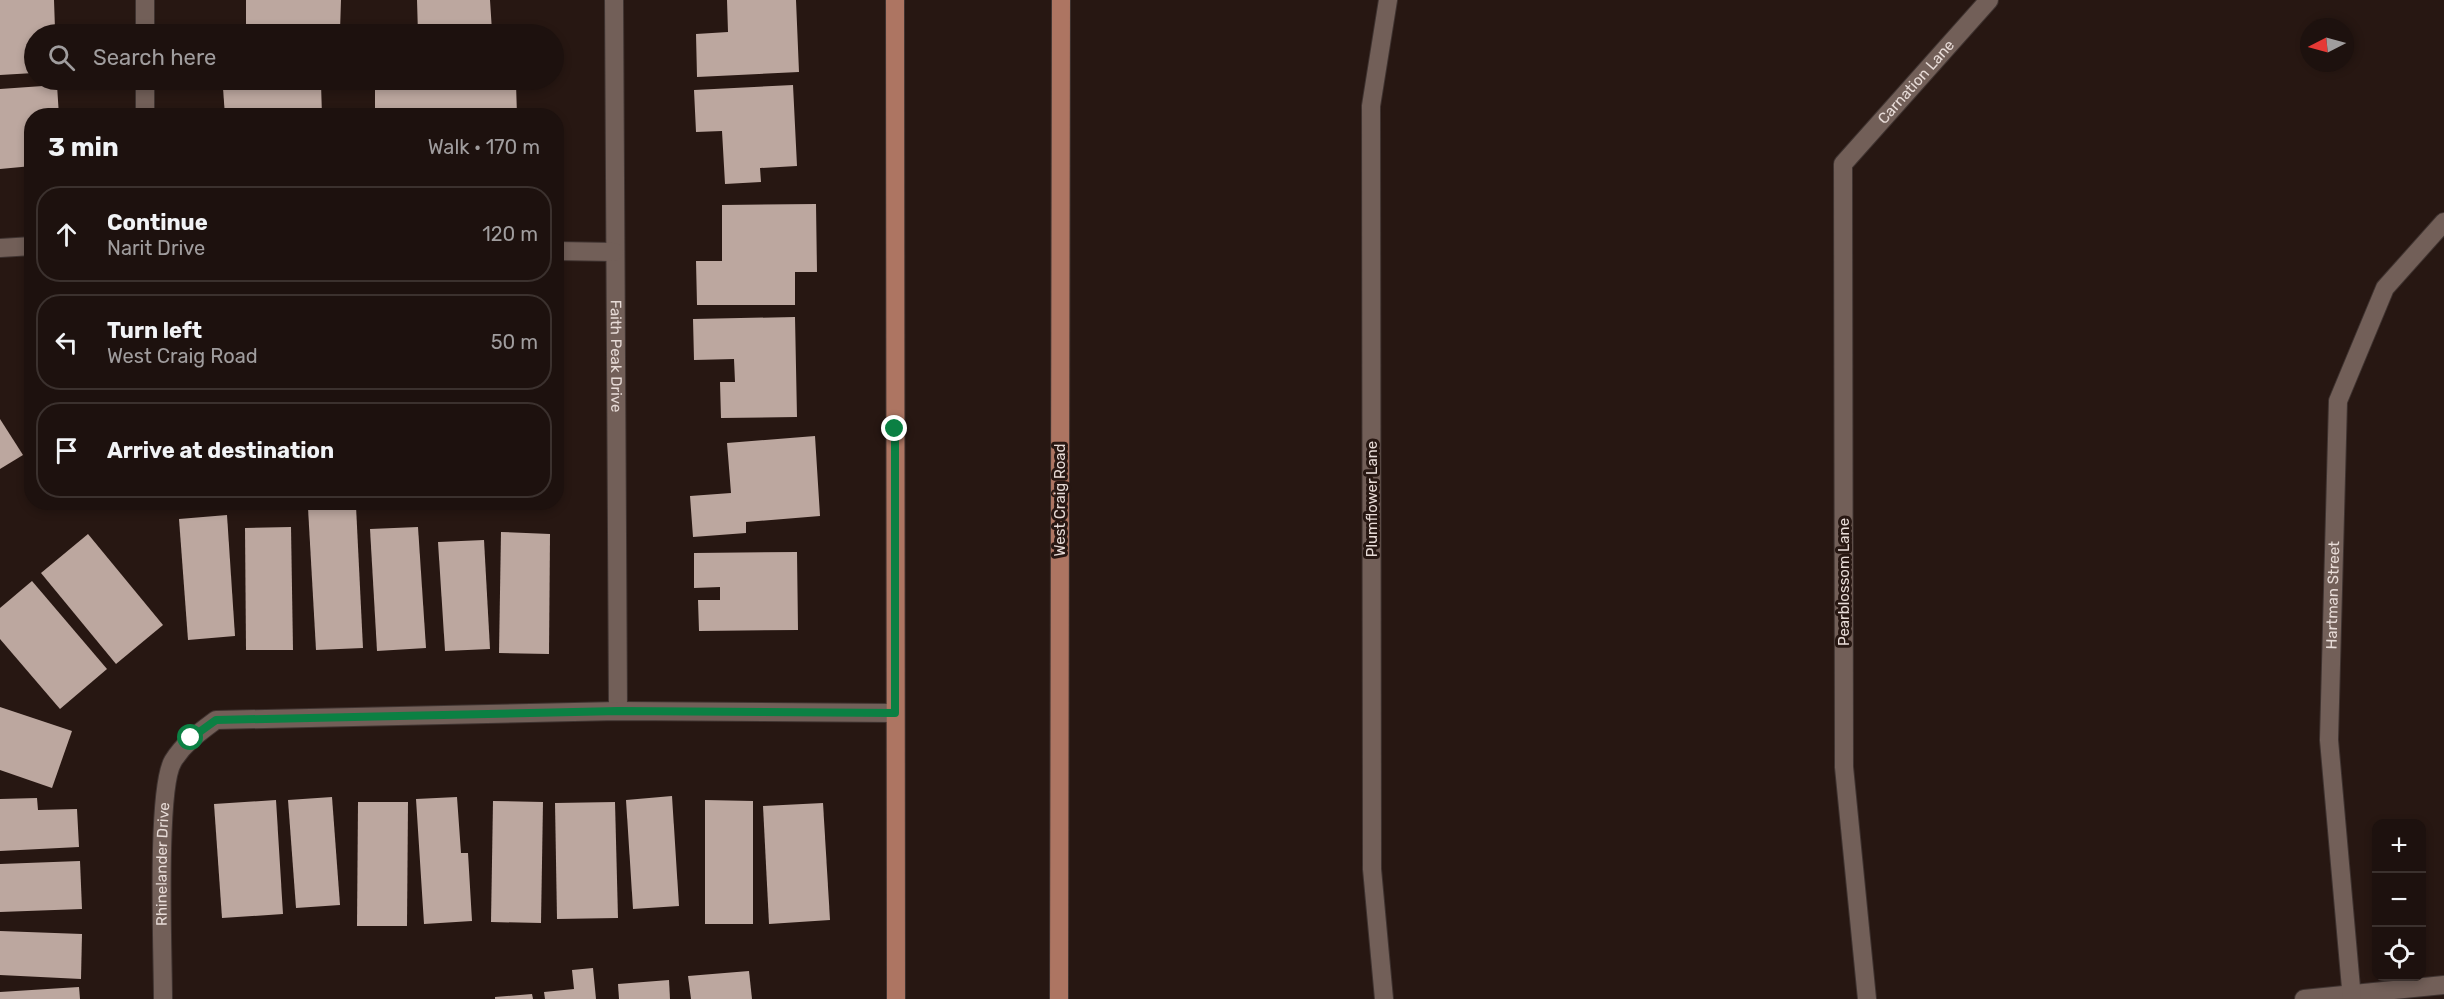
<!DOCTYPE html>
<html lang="en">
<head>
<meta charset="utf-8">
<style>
  body { margin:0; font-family:Rubik,sans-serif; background:#251a17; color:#f1f3f6 }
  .controls { position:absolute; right:18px; bottom:18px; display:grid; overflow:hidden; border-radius:12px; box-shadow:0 3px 9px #0003 }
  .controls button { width:54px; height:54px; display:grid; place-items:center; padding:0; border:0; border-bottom:2px solid #3b312e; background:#1d110e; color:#f1f3f6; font:30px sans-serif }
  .compass { position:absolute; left:2300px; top:18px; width:54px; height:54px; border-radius:50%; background:#1d110e; box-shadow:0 3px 9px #0003; rotate:264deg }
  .stop { position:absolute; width:18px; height:18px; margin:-14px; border:4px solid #0b8043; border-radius:50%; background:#fff }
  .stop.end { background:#0b8043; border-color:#fff; box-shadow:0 2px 6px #0008 }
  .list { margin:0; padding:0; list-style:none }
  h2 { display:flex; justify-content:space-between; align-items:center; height:78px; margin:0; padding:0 24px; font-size:26px }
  h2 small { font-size:20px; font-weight:400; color:#a09d9e }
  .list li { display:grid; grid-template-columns:39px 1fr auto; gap:18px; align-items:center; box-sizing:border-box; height:96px; margin:0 12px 12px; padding:0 12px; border:2px solid #3b312e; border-radius:24px }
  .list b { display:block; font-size:22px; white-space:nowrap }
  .list p { margin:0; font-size:20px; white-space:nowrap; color:#a09d9e }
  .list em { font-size:20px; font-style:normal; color:#a09d9e }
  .icon { flex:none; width:33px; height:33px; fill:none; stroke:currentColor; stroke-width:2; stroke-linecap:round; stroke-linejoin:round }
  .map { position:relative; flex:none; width:2444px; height:999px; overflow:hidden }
  .search { position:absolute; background:#1d110e; box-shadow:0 3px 9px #0003; left:24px; top:24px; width:540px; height:66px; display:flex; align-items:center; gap:15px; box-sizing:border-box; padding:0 21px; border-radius:33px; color:#a09d9e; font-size:22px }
  .panel { position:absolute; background:#1d110e; box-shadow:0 3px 9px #0003; left:24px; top:108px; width:540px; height:402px; border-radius:24px }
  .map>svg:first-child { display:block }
  .building { fill:#bca79f }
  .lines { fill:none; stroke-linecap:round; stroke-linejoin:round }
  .street-casing { stroke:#3f3330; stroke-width:20 }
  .primary-casing { stroke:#3f3330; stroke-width:20 }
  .street { stroke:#725f58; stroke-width:18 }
  .primary { stroke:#ad7562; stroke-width:18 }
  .route { stroke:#0b8043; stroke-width:8 }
  .labels { text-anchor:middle; stroke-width:6; stroke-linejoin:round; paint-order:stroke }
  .street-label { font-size:15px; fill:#e7dbd7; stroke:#271712 }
</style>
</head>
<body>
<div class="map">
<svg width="2444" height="999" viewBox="0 0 2444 999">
  <rect width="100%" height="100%" fill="#271712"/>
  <g class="building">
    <polygon points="0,0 54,0 55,29 59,29 59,34 34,34 34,73 0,75"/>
    <polygon points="246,0 341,0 340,31 322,30 322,34 220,34 220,29 246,29"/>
    <polygon points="417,0 490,0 492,31 518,30 518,34 418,34"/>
    <polygon points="727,0 796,0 799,72 697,77 696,34 728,32"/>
    <polygon points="321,83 322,116 225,116 223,88"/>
    <polygon points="516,83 517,116 375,116 375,87"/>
    <polygon points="57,85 59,116 32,116 32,166 0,169 0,89"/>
    <polygon points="793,85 797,166 760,168 761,182 725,184 722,131 696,132 694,90"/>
    <polygon points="816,204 817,272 795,272 795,305 697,305 696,261 722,261 722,205"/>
    <polygon points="795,317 797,417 721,418 720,382 735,382 734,359 694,360 693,319"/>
    <polygon points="0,419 23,455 0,469"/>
    <polygon points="815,436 820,516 746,522 746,533 693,537 690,496 731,493 727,443"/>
    <polygon points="356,506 363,648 316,650 308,508"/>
    <polygon points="227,515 235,636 188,640 179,519"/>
    <polygon points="291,527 293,650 246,650 245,528"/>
    <polygon points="418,527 426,648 377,651 370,529"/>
    <polygon points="501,532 550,534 549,654 499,653"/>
    <polygon points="88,534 163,625 116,664 41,573"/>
    <polygon points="484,540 490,649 445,651 438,542"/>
    <polygon points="797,552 798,630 699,631 698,600 720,600 720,587 694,588 694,553"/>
    <polygon points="32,581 107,669 60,709 0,639 0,608"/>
    <polygon points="0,707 72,731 52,788 0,770"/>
    <polygon points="672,796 679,906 633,909 626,800"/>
    <polygon points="332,797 340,905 296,908 288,800"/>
    <polygon points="457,797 461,853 468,853 472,921 424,924 416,799"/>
    <polygon points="37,798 38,810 77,809 79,847 0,851 0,799"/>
    <polygon points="276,800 283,914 222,918 214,804"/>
    <polygon points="705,800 753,801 753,924 705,924"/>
    <polygon points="493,801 543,802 541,923 491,922"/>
    <polygon points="358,802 408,802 407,926 357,926"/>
    <polygon points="615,802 618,918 557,919 555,803"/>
    <polygon points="823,803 830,920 769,924 763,806"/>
    <polygon points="80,861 82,909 0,912 0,864"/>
    <polygon points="0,931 82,934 81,979 0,975"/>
    <polygon points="593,968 596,999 545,999 544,992 574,989 572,970"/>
    <polygon points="749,971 752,999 691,999 688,976"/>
    <polygon points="669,980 670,999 619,999 618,984"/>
    <polygon points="79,987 80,999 0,999 0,992"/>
    <polygon points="532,994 533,999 495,999 495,997"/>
  </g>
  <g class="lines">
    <defs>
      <g id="street">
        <path id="s1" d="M614,0L618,711"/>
        <polyline points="145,34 145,0"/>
        <polyline points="145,116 145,80"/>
        <polyline points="0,248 32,246"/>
        <polyline points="556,251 614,252"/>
        <path id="s2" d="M163,999C163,956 156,789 173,761C184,743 200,732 216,720L618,711L895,713"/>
        <polyline points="1384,999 1372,869 1371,106 1388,0"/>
        <path id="s3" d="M1867,999L1844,767L1843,164L1989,0"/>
        <polyline points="2304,999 2444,985"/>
        <path id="s4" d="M2352,999L2329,740L2338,401L2385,288L2444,222"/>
      </g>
      <g id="primary">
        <polyline points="895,0 896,999"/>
        <polyline points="1059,999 1061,0"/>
      </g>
    </defs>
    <use href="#street" class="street-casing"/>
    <use href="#primary" class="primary-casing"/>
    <use href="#street" class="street"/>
    <use href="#primary" class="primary"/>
  </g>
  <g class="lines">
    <polyline class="route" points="191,738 216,720 618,711 895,713 895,429"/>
  </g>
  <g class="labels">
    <g class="street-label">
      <text dy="5" stroke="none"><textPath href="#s3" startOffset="946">Carnation Lane</textPath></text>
      <text dy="5" stroke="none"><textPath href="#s1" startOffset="356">Faith Peak Drive</textPath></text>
      <text transform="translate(1372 499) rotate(-90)" y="5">Plumflower Lane</text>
      <text transform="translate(1060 500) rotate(-90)" y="5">West Craig Road</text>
      <text transform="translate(1844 582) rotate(-90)" y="5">Pearblossom Lane</text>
      <text dy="5" stroke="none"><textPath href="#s4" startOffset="405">Hartman Street</textPath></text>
      <text dy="5" stroke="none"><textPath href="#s2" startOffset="135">Rhinelander Drive</textPath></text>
    </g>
  </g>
</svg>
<div class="controls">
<button>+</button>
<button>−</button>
<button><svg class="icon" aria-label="locate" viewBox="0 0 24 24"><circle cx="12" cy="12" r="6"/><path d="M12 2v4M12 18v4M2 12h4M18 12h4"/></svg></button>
</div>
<svg class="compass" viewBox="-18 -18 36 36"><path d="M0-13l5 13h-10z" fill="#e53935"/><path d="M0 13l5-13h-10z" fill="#a09d9e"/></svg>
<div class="stop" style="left:191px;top:738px"></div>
<div class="stop end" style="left:895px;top:429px"></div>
<div class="search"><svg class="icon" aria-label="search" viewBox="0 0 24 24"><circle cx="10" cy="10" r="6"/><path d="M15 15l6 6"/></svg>Search here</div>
<section class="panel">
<h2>3 min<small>Walk · 170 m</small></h2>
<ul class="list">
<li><svg class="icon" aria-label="ahead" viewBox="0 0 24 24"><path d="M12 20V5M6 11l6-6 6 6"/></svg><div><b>Continue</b><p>Narit Drive</p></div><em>120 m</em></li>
<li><svg class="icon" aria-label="left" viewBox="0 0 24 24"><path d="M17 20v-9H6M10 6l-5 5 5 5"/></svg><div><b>Turn left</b><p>West Craig Road</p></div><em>50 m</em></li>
<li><svg class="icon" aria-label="arrive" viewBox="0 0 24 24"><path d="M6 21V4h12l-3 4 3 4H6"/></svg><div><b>Arrive at destination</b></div></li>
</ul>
</section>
</div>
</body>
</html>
